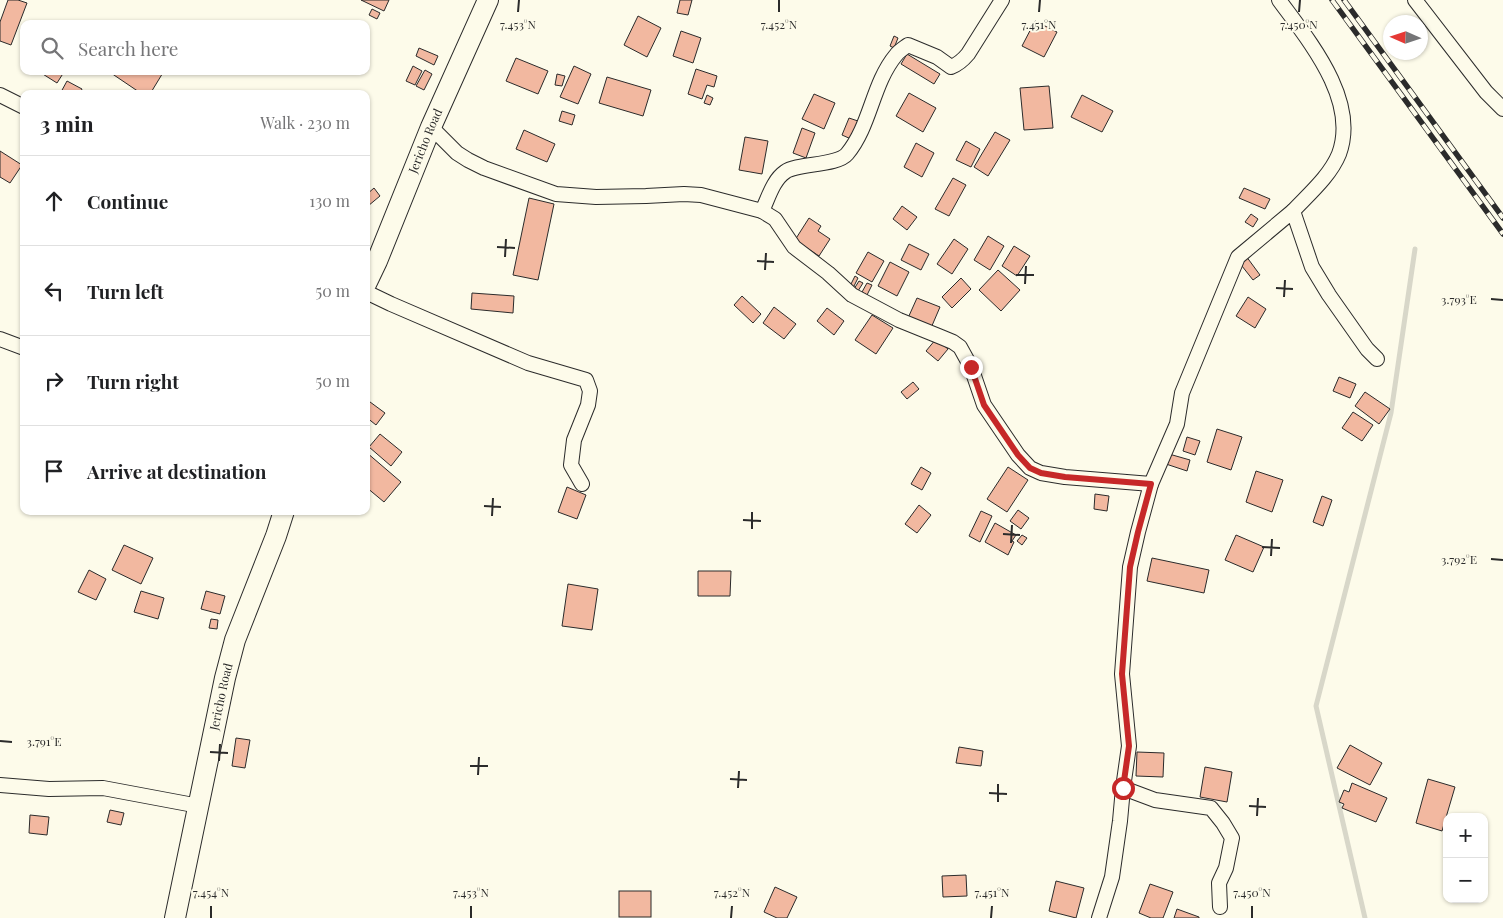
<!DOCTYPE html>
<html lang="en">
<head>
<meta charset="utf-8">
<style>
  body { margin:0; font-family:"Playfair Display",serif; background:#f6f6f6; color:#202124 }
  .controls { position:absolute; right:15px; bottom:15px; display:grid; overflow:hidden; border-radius:10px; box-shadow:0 1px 4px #0004 }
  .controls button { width:45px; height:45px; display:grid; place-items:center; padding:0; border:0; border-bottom:1px solid #e0e0e0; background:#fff; color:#202124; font:25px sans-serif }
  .compass { position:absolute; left:1383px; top:15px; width:45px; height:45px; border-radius:50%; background:#fff; box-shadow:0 1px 4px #0004; rotate:273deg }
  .stop { position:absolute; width:15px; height:15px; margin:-11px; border:4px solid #c62828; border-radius:50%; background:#fff }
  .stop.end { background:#c62828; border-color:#fff; box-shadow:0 1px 5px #0008 }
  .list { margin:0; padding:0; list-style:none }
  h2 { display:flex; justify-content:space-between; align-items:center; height:65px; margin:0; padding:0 20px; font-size:21px }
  h2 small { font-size:16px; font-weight:400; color:#757577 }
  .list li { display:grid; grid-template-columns:32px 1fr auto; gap:15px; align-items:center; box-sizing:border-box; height:90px; padding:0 20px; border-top:1px solid #e0e0e0 }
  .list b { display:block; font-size:19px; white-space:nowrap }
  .list em { font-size:16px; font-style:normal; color:#757577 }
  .icon { flex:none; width:28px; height:28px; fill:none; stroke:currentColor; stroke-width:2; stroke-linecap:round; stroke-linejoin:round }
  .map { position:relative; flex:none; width:1503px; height:918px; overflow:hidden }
  .search { position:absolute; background:#fff; box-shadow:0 1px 4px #0004; left:20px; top:20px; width:350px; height:55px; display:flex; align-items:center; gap:12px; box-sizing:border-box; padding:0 18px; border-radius:10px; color:#757577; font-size:19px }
  .panel { position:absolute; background:#fff; box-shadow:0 1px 4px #0004; left:20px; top:90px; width:350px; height:425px; border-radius:10px }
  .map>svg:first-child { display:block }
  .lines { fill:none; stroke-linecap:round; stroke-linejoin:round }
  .stream { stroke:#d8d7c9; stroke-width:5 }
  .building { fill:#f2b8a0; stroke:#2b2b2b }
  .street-casing { stroke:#2b2b2b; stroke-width:16 }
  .secondary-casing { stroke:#2b2b2b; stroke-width:22 }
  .street { stroke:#fdfbea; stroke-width:14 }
  .secondary { stroke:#fdfbea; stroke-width:20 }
  .rail-casing { stroke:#2b2b2b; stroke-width:5.5 }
  .rail { stroke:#fdfbea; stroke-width:4; stroke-dasharray:11; stroke-linecap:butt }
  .route { stroke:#c62828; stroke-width:6 }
  .ticks { fill:none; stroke:#2b2b2b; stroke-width:2 }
  .labels { text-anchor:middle; stroke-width:4; stroke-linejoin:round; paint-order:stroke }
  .street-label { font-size:12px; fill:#2b2b2b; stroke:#fdfbea }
  .ticks-label { font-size:12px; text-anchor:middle; fill:#2b2b2b; stroke:#fdfbea; stroke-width:4; stroke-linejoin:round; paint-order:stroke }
</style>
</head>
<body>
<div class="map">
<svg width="1503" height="918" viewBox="0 0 1503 918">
  <rect width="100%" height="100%" fill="#fdfbea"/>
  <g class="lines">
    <polyline class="stream" points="1365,918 1316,706 1391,413 1415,249"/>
  </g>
  <g class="building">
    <polygon points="8,0 18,0 27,3 11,45 0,41 0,22"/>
    <polygon points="361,0 389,0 384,11"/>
    <polygon points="680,0 692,0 688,15 677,13"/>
    <polygon points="372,9 380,13 377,19 369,15"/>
    <polygon points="638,16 661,28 647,57 624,45"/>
    <polygon points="1035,21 1057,32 1044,57 1022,46"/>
    <polygon points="681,31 701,38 693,63 673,56"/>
    <polygon points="894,36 898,38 894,48 890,46"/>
    <polygon points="419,48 438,56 434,65 416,56"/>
    <polygon points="907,54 940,74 934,84 901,64"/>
    <polygon points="516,58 548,71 538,94 506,81"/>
    <polygon points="413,66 422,71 415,85 406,81"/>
    <polygon points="574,66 591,74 578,104 560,97"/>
    <polygon points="696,69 717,76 714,87 707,85 702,99 688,94"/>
    <polygon points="425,70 432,74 424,90 416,86"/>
    <polygon points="38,71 64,71 64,72 57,83"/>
    <polygon points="108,71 164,71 150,94 142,94"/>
    <polygon points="557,74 565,76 562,86 555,85"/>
    <polygon points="607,77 651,90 643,116 599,103"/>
    <polygon points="67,81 82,89 80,94 64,94 61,92"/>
    <polygon points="1049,86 1053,128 1024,130 1020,88"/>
    <polygon points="909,93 936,108 923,132 896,116"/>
    <polygon points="814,94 835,103 824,129 802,119"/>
    <polygon points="707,95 713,98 710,105 704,103"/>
    <polygon points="1082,95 1113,111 1102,132 1071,117"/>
    <polygon points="562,111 575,115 572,125 559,121"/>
    <polygon points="849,118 858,121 851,139 842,135"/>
    <polygon points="802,128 815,133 806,158 793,153"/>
    <polygon points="524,130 555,144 547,162 516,149"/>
    <polygon points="995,132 1010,140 988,176 974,167"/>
    <polygon points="745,137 768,141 762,174 739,170"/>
    <polygon points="966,141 980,149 971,167 956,160"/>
    <polygon points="916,143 934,153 922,177 904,167"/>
    <polygon points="0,151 22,165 10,183 0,177"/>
    <polygon points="953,178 966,185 949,216 935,209"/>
    <polygon points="374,188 380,196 368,206 366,204 366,195"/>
    <polygon points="1244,188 1270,199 1265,209 1239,198"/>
    <polygon points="529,198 554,204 538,280 513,275"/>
    <polygon points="902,206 917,217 907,230 893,219"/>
    <polygon points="1251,214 1258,219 1253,227 1245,222"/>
    <polygon points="809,218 821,226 818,231 830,239 819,256 795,240"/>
    <polygon points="988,236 1004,246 990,270 974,260"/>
    <polygon points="954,239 968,249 952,274 937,264"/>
    <polygon points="909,244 929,254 921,270 901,260"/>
    <polygon points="1014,246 1030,256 1017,276 1002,266"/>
    <polygon points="868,252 884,261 872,282 856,273"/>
    <polygon points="1246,256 1260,275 1253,280 1238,261"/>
    <polygon points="890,262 909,272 897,296 878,286"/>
    <polygon points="998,270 1020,290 1001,311 979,290"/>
    <polygon points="855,276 858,278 853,288 850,286"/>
    <polygon points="961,278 971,289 952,308 942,297"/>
    <polygon points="859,281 863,283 858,291 854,289"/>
    <polygon points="867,283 872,285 867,295 862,292"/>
    <polygon points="472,293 514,296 513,313 471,309"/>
    <polygon points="742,296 761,314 753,323 734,305"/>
    <polygon points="1248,297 1266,309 1255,328 1236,316"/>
    <polygon points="917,298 940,307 931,328 908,318"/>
    <polygon points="774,307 796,324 784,339 763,323"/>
    <polygon points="827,308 844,321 834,335 817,321"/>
    <polygon points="872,315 893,328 876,354 855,340"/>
    <polygon points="936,339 948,349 938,361 926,351"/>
    <polygon points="1339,377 1356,384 1350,398 1333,391"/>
    <polygon points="913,382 919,389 907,399 901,392"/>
    <polygon points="1365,392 1390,409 1379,424 1355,406"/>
    <polygon points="366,399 385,413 376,425 366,417"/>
    <polygon points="1353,412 1373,425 1362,441 1342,428"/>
    <polygon points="1217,429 1242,437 1231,470 1207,462"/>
    <polygon points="380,434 402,452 391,466 369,447"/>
    <polygon points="1187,437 1200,441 1195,455 1183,451"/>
    <polygon points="366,452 401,482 384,502 366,487"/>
    <polygon points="1169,454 1190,460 1187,471 1166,464"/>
    <polygon points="921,467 931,473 922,490 911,484"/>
    <polygon points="1008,467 1028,480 1007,512 987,499"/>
    <polygon points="1256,471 1283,480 1272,512 1246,502"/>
    <polygon points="567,487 586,495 577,519 558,512"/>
    <polygon points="1095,494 1109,496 1107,511 1094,509"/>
    <polygon points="1322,496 1332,500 1323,526 1313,522"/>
    <polygon points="919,505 931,515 917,533 905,524"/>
    <polygon points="1018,510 1029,518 1021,529 1010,521"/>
    <polygon points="981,511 992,516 980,542 969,536"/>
    <polygon points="995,523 1016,535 1012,541 1014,542 1008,555 985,542"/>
    <polygon points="1022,535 1027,538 1022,545 1017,541"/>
    <polygon points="1236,535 1264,547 1253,572 1225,560"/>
    <polygon points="124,545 153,558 141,584 112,570"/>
    <polygon points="1152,558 1209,570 1204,593 1147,581"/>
    <polygon points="89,570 106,579 96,600 78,592"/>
    <polygon points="698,571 731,571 730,596 698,596"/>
    <polygon points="568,584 598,589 592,630 562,626"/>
    <polygon points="141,591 164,598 158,619 134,612"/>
    <polygon points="206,591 225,596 220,614 201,609"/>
    <polygon points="211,619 218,620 217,629 209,628"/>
    <polygon points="236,738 250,740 245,768 232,766"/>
    <polygon points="1350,745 1382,763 1370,785 1337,768"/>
    <polygon points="959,747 983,751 981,766 956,763"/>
    <polygon points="1137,752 1164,753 1163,777 1136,776"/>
    <polygon points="1205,767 1232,772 1227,802 1200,797"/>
    <polygon points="1428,779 1455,787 1442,831 1416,823"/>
    <polygon points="1352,783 1387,798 1376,822 1342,808 1344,804 1339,802 1344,790 1349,792"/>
    <polygon points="110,810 124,813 121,825 107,822"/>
    <polygon points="30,815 49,817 47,835 29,833"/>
    <polygon points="966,875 967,896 943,897 942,876"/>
    <polygon points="1056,881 1084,888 1076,918 1049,911"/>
    <polygon points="1150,884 1173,892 1163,918 1151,918 1139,913"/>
    <polygon points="775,887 797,897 787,918 777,918 764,912"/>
    <rect x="619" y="891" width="32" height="26"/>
    <polygon points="1177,909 1199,917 1199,918 1174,918"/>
  </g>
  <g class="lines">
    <defs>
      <g id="street">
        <path d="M1279,0C1309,41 1359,100 1339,154C1330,176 1309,194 1293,211"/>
        <polyline points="1415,0 1486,92 1503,109"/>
        <polyline points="0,95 24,107"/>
        <polyline points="431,127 457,153 468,160 484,168 556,194 596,197 646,196 684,194 701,195 762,211 775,219 794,247 828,273 852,295 899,320 941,337 953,342 960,347 971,367 984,405 1018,455 1030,468 1041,473 1065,477 1151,484"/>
        <path d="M762,211C768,199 773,180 785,172C797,163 837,166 847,154C871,125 872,84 896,55C899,51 904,48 908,45L937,57L951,67C959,64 963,60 968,54L1002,0"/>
        <polyline points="366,292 391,304 528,363 586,380 590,391 588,405 574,440 571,465 582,484"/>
        <polyline points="0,339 24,348"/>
        <polyline points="0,785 49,789 103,788 199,806"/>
        <polyline points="1220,907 1219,883 1226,868 1232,838 1223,823 1211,808 1155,800 1123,788 1129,746 1122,674 1130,567 1138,532 1151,484 1177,424 1182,393 1238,257 1293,211 1312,267 1329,295 1367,349 1377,359"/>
        <polyline points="1099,918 1112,877 1120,821 1123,788"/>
      </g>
      <g id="secondary">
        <path id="s1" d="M366,284L377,261L431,127L488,0"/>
        <path id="s2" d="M175,918L225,678L235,640L276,536L284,511"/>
      </g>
    </defs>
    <use href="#street" class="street-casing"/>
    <use href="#secondary" class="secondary-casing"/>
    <use href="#street" class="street"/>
    <use href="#secondary" class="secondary"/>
    <defs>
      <g id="rail">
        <polyline points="1332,0 1503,234"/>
        <polyline points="1344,0 1503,218"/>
      </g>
    </defs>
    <use href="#rail" class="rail-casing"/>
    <use href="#rail" class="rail"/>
  </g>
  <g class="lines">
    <polyline class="route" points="971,367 984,405 1018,455 1030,468 1041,473 1065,477 1151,484 1138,532 1130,567 1122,674 1129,746 1123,788"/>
  </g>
  <path class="ticks" d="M518,12L519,0M779,12V0M1039,12L1040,0M1299,12L1300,0M497,247L515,248M505,257L506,239M757,261L774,262M765,270L766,253M1016,275H1034M1025,284L1026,266M1276,288L1293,289M1284,297L1285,280M1491,299L1503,300M484,506L501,507M492,516L493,498M743,520L761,521M752,529V512M1003,534L1020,535M1011,543L1012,525M1262,547L1280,548M1271,556L1272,539M1491,559L1503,560M0,741L12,742M210,752L228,753M219,761L220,744M470,766H488M478,775L479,757M730,779L747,780M738,788L739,771M989,793L1007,794M998,802V784M1249,806L1266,807M1257,816L1258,798M211,918V906M471,918V906M731,918L732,906M991,918L992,906M1252,918V906"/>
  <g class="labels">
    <g class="street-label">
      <text dy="4" stroke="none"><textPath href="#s1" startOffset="155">Jericho Road</textPath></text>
      <text dy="4" stroke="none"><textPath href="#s2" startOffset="226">Jericho Road</textPath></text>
    </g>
  </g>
  <g class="ticks-label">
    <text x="518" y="29">7.453°N</text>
    <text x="779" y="29">7.452°N</text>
    <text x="1039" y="29">7.451°N</text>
    <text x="1299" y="29">7.450°N</text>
    <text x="1459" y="304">3.793°E</text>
    <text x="1459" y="564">3.792°E</text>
    <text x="44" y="746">3.791°E</text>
    <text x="211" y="897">7.454°N</text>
    <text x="471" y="897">7.453°N</text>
    <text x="732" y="897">7.452°N</text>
    <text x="992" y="897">7.451°N</text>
    <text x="1252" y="897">7.450°N</text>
  </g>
</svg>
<div class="controls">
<button>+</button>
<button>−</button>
</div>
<svg class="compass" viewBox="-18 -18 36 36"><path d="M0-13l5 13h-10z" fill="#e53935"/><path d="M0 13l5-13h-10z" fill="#757577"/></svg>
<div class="stop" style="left:1123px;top:788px"></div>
<div class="stop end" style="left:971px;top:367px"></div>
<div class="search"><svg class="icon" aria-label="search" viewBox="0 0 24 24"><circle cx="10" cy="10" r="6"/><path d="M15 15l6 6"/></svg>Search here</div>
<section class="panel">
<h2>3 min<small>Walk · 230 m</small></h2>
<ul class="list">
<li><svg class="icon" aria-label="ahead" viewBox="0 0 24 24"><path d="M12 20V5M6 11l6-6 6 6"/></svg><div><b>Continue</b></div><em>130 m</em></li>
<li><svg class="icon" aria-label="left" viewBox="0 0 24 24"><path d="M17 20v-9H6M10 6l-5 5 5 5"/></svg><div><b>Turn left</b></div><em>50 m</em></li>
<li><svg class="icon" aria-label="right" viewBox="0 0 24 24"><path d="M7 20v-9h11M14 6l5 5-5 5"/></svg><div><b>Turn right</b></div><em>50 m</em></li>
<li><svg class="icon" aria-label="arrive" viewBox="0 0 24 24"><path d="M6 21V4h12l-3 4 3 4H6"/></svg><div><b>Arrive at destination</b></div></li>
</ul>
</section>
</div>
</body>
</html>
